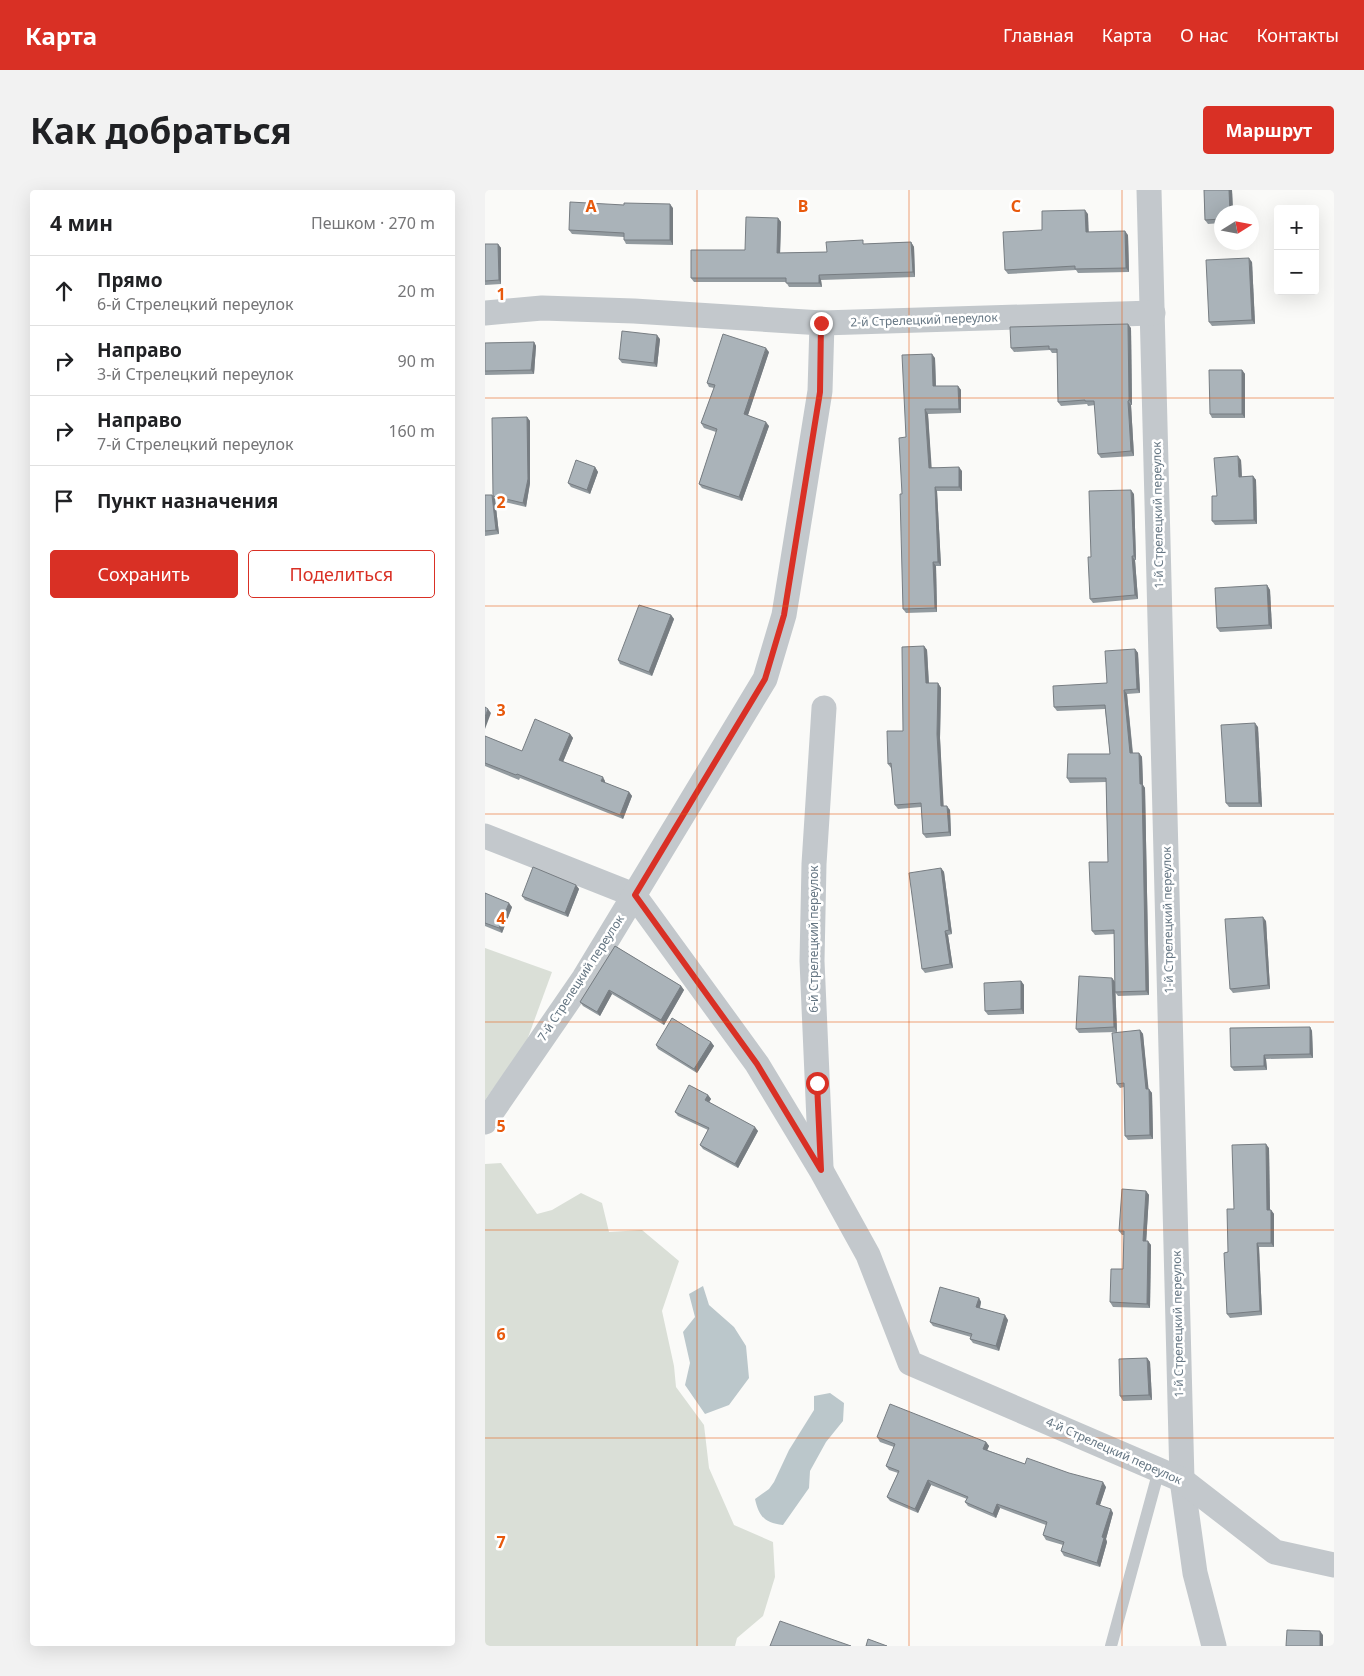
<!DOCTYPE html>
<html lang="ru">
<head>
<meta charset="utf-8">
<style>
  body { margin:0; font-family:"Noto Sans",sans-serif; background:#f2f2f2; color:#202124 }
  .controls { position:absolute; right:15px; top:15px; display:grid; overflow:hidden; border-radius:5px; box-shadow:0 5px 20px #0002 }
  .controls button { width:45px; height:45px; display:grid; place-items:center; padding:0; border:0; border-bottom:1px solid #e0e0e0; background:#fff; color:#202124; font:25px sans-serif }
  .compass { position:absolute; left:729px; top:15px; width:45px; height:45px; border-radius:50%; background:#fff; box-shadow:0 5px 20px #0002; rotate:79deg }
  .stop { position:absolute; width:15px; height:15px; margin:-11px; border:4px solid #d93025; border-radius:50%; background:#fff }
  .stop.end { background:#d93025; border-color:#fff; box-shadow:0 1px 5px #0008 }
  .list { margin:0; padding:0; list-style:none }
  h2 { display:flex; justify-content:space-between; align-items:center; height:65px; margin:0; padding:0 20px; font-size:21px }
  h2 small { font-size:16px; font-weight:400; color:#757577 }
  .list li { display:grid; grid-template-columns:32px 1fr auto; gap:15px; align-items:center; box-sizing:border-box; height:70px; padding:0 20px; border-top:1px solid #e0e0e0 }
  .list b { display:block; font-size:19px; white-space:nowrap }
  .list p { margin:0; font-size:16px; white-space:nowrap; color:#757577 }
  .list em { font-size:16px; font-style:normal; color:#757577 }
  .actions { display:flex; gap:10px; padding:15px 20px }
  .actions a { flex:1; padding:11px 0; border:1px solid #d93025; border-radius:5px; text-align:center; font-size:18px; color:#d93025 }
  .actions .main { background:#d93025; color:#fff }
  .icon { flex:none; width:28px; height:28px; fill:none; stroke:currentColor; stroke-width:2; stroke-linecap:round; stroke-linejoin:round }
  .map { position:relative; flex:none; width:849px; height:1456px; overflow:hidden; border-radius:5px }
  header { display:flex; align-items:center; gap:30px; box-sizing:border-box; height:70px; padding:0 25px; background:#d93025; color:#fff }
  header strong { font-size:24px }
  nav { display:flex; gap:28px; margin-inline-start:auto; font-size:18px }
  .intro { display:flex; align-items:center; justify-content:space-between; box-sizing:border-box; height:120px; padding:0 30px }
  h1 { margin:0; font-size:35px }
  .button { padding:12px 22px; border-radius:5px; background:#d93025; color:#fff; font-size:18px; font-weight:700 }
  main { display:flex; gap:30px; padding:0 30px }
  aside { flex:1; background:#fff; border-radius:5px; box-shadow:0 5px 20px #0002 }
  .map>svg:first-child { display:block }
  .green { fill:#dadfd7 }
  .water { fill:#bbc7cb }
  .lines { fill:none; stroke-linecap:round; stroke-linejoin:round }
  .lane { stroke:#c3c8cc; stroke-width:12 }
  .street { stroke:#c3c8cc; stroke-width:25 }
  .wall { fill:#929a9f }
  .shaded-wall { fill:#777d82 }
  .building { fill:#aab3b9; stroke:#777d82 }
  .route { stroke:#d93025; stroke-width:6 }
  .grid { fill:none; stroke:#e8590c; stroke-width:1; stroke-opacity:0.55 }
  .labels { text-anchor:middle; stroke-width:5; stroke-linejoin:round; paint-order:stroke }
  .street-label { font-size:12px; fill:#657683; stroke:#fff }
  .grid-label { font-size:16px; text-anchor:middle; font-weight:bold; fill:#e8590c; stroke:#fff; stroke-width:5; stroke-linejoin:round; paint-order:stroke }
</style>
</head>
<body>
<header>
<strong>Карта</strong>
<nav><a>Главная</a><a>Карта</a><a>О нас</a><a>Контакты</a></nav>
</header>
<div class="intro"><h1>Как добраться</h1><a class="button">Маршрут</a></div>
<main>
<aside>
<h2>4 мин<small>Пешком · 270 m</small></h2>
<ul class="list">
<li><svg class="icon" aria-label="ahead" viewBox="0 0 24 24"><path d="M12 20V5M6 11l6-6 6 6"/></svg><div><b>Прямо</b><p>6-й Стрелецкий переулок</p></div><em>20 m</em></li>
<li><svg class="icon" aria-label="right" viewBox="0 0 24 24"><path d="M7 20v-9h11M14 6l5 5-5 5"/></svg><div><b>Направо</b><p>3-й Стрелецкий переулок</p></div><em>90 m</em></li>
<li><svg class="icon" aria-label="right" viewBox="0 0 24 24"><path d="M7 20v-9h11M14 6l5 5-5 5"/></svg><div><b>Направо</b><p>7-й Стрелецкий переулок</p></div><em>160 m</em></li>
<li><svg class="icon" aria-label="arrive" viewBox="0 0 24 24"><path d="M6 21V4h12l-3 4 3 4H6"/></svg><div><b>Пункт назначения</b></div></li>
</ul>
<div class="actions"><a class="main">Сохранить</a><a>Поделиться</a></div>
</aside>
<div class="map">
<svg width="849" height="1456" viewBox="0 0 849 1456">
  <rect width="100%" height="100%" fill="#fafaf8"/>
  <g class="green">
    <polygon points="0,758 67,782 41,853 0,910"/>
    <polygon points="16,973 52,1024 67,1020 96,1003 117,1013 124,1042 157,1040 194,1071 177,1121 189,1176 191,1197 219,1235 224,1278 249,1335 288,1352 290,1387 278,1426 252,1448 250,1456 0,1456 0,974"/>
  </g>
  <g class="water">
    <polygon points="218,1096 224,1115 249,1137 261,1156 264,1188 244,1215 220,1224 200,1195 205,1173 198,1142 210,1127 204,1104"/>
    <path d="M345,1203L359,1213L358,1231L341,1252L325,1281L324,1298L298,1335C280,1333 274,1327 270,1309L284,1299L289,1292L304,1260L329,1220V1206Z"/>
  </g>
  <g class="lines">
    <polyline class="lane" points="626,1456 674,1280"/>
    <g class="street">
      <polyline points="664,0 697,1290 710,1383 729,1456"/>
      <polyline points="0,123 57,118 149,121 337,133 668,123"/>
      <polyline points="0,646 149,705 272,874 336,980 383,1065 425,1173 697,1290 790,1362 849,1375"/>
      <polyline points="0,932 99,788 280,489 299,425 335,201 337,133"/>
      <polyline points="336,977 327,771 329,674 339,518"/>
    </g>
  </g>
  <g class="wall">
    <polygon points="719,0 747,0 748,22 736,22 736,33 723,34 720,30"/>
    <polygon points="188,18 188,55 141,54 139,50 139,47 87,44 84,40"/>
    <polygon points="603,24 603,42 643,45 644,82 593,83 591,80 523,84 520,80 557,40"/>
    <polygon points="293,28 296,32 295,63 342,62 381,54 426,52 429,57 430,87 336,90 337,97 304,97 301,92 209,92 206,88 260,60"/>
    <polygon points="0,54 13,54 16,58 16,94 0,95"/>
    <polygon points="767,72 770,134 727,136 724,132"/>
    <polygon points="646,138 647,215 646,215 649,266 616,268 613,264 610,215 603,216 602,214 576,216 573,212 572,163 567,163 565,160 529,162 526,158"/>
    <polygon points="175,149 172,177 137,173 134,169"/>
    <polygon points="49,152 51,156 49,184 0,185 0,153"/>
    <polygon points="284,162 263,225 284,236 257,311 217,298 214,294 231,242 219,238 216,233 229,198 224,197 222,193"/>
    <polygon points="450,168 451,196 473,196 476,200 476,223 443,224 446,277 477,281 477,301 452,301 456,376 451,376 452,422 421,423 418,419 417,304 421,247"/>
    <polygon points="757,180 760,184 760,228 727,228 725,224"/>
    <polygon points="42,227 45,231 45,293 41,317 11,310 10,309 14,344 0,346 0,305 7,305 8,306"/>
    <polygon points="756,270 757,287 768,286 771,290 772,334 730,335 727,331 732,306"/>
    <polygon points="110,277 113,282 105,304 86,297 83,293"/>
    <polygon points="649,304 651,370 650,370 653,409 608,413 605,409 606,367"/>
    <polygon points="782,395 785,400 787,439 735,442 732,438"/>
    <polygon points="186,425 189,429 167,486 135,474 133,470"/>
    <polygon points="439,456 442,460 444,493 453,493 456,498 455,548 458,616 465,620 466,646 441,648 438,644 436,617 413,619 410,615 407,578 406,578 403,574 418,541"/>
    <polygon points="650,459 653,463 655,503 642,504 648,563 654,563 657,567 658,595 660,598 664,805 633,806 630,802 629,744 610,745 607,741 623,672 621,592 585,593 582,588 625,564 620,519 572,521 569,517 622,493"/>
    <polygon points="773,537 777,617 744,617 741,613"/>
    <polygon points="85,544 88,548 78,572 120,591 120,593 144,602 147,606 138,629 35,588 34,590 0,576 0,546 37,561"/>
    <polygon points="456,678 459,682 467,744 463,745 468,778 440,783 437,779"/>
    <polygon points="91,695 94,699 83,727 40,710 37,706"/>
    <polygon points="0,703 27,717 17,743 0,736"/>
    <polygon points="781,731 785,799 748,803 745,799"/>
    <polygon points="130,756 196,796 199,800 179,835 127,804 115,826 98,816 95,812"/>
    <polygon points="627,788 630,792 632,842 594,843 591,839"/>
    <polygon points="536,791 539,795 539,824 503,825 500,821"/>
    <polygon points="825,837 827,841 828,868 781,869 782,880 749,881 746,877"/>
    <polygon points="655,840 658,844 663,899 667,903 668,949 643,950 640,946 639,897 635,898 632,894"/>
    <polygon points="226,852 229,856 212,883 173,859 171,855"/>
    <polygon points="223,905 226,909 224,912 273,941 253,978 218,959 215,955 223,940 193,926 190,922"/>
    <polygon points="784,958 785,1020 786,1020 789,1024 789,1057 774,1057 777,1125 745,1128 742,1124 749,1019"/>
    <polygon points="661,1001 664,1005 661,1051 666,1055 665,1118 628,1117 625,1112 638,1079 639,1045 637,1045 634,1041"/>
    <polygon points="494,1108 496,1112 495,1118 523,1130 514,1161 488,1153 485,1149 486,1147 448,1136 445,1132"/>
    <polygon points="662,1168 665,1172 667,1210 638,1211 635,1206"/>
    <polygon points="392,1247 501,1252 504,1256 502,1260 540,1274 621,1297 615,1315 628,1323 621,1349 622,1352 615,1377 579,1366 576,1361 578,1355 561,1350 558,1345 561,1335 515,1318 511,1328 483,1316 480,1312 482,1309 446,1295 433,1323 405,1311 402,1307 413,1283 404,1280 401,1276 409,1257 395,1252"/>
  </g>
  <g class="shaded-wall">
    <polygon points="744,0 747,0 748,22 745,22"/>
    <polygon points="185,14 188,18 188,55 185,50"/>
    <polygon points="600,20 603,24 604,46 601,42"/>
    <polygon points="293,28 296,32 295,67 292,63"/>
    <polygon points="640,41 643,45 644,82 641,78"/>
    <polygon points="426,52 429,57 430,87 428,82"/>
    <polygon points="13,54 16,58 16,94 14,90"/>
    <polygon points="764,68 767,72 770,134 767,130"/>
    <polygon points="334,85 336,90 337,97 334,93"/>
    <polygon points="643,134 646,138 647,215 644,210"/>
    <polygon points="172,145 175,149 172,177 169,173"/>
    <polygon points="49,152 51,156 49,184 46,180"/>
    <polygon points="281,158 284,162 262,228 259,224"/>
    <polygon points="447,164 450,168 451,201 448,196"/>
    <polygon points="757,180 760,184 760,228 757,224"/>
    <polygon points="473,196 476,200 476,223 474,219"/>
    <polygon points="643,211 646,215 649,266 646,261"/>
    <polygon points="440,219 443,224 447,282 444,278"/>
    <polygon points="42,227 45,231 45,293 41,317 38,313"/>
    <polygon points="281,232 284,236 257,311 254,307"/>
    <polygon points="753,266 756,270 757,291 754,287"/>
    <polygon points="110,277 113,282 105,304 102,300"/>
    <polygon points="474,277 477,281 477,301 474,297"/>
    <polygon points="768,286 771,290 772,334 769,330"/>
    <polygon points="450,297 452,301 456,376 453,372"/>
    <polygon points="646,300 649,304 651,370 649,366"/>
    <polygon points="7,305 10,309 14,344 11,340"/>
    <polygon points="647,366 650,370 653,409 650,405"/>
    <polygon points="448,372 451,376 452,422 450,418"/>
    <polygon points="782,395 785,400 787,439 784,435"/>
    <polygon points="186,425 189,429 167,486 164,482"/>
    <polygon points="439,456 442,460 444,498 441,493"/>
    <polygon points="650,459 653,463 655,503 652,499"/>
    <polygon points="453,493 456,498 455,548 459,621 456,616 452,544"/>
    <polygon points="639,500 642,504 648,568 645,563"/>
    <polygon points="3,519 6,523 0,539 0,527"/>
    <polygon points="770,533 773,537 777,617 774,613"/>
    <polygon points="85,544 88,548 77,574 74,570"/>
    <polygon points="654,563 657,567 658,595 660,598 664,805 661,801"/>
    <polygon points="118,587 120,591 119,595 116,591"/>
    <polygon points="144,602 147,606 138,629 135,625"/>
    <polygon points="462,616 465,620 466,646 464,642"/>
    <polygon points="456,678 459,682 467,744 464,740"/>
    <polygon points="91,695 94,699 83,727 80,723"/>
    <polygon points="24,713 27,717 17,743 14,738"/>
    <polygon points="778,727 781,731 785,799 783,795"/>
    <polygon points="460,741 463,745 468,778 465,774"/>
    <polygon points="627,788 630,792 632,842 629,837"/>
    <polygon points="536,791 539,795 539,824 536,819"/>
    <polygon points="196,796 199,800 179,835 176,830"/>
    <polygon points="124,800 127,804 115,826 112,822"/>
    <polygon points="825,837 827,841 828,868 825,864"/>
    <polygon points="655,840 658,844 664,903 661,899"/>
    <polygon points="226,852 229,856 212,883 209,879"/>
    <polygon points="779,865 781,869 782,880 779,876"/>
    <polygon points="664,899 667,903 668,949 665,945"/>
    <polygon points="223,905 226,909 223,914 220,910"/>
    <polygon points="270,937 273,941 253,978 250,974"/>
    <polygon points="781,954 784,958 785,1024 782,1020"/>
    <polygon points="661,1001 664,1005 661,1055 658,1051"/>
    <polygon points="786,1020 789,1024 789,1057 786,1053"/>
    <polygon points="663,1051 666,1055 665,1118 662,1114"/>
    <polygon points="772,1053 774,1057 777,1125 775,1121"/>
    <polygon points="494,1108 496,1112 494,1121 491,1117"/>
    <polygon points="520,1125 523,1130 514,1161 511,1156"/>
    <polygon points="662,1168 665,1172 667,1210 664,1205"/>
    <polygon points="501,1252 504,1256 501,1263 498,1259"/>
    <polygon points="443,1290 446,1295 433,1323 430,1319"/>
    <polygon points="618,1292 621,1297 614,1318 611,1314"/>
    <polygon points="512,1314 515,1318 511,1328 508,1324"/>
    <polygon points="626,1319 628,1323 621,1349 622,1352 615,1377 612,1373 617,1347"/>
    <polygon points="835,1441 838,1445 838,1456 835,1456"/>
  </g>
  <g class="building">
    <polygon points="719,0 744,0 745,22 736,22 736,29 720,30"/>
    <polygon points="85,12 139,15 139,13 185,14 185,50 139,50 139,43 84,40"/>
    <polygon points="600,20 601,42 640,41 641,78 590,79 590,76 520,80 518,42 557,40 557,21"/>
    <polygon points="261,27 293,28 292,63 342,62 341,52 378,50 378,54 426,52 428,82 334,85 334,93 301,93 301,88 206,88 206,60 260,60"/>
    <polygon points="0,54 13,54 14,90 0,91"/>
    <polygon points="764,68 767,130 724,132 721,70"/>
    <polygon points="643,134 644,210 643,211 646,261 613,264 609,211 600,211 600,210 573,212 572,159 564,159 564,156 526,158 525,137"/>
    <polygon points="137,141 172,145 169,173 134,169"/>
    <polygon points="238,144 281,158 259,224 281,232 254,307 214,294 232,239 216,233 230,195 222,193"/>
    <polygon points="49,152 46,180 0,181 0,153"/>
    <polygon points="447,164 448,196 473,196 474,219 440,219 444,278 474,277 474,297 450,297 453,372 448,372 450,418 418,419 415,304 417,304 414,248 421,247 417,165"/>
    <polygon points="724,180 757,180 757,224 725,224"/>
    <polygon points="42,227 43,289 38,313 8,306 7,228"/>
    <polygon points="753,266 754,287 768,286 769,330 727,331 727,306 732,306 729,268"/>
    <polygon points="91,270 110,277 102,300 83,293"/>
    <polygon points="646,300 649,366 647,366 650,405 605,409 603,367 606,367 604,301"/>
    <polygon points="0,305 7,305 11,340 0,341"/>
    <polygon points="782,395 784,435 732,438 730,398"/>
    <polygon points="154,415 186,425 164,482 133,470"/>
    <polygon points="439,456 441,493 453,493 452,544 456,616 462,616 464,642 438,644 436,613 410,615 406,573 403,574 402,541 418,541 417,457"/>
    <polygon points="650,459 652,499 639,500 645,563 654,563 655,594 657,594 661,801 630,802 629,740 607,741 604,672 623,672 621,588 582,588 583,564 625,564 620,515 569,517 568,496 622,493 620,461"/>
    <polygon points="0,517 3,519 0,527"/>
    <polygon points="50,529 85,544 74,570 118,587 116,591 144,602 135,625 32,584 31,585 0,573 0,546 37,561"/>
    <polygon points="770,533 774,613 741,613 736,535"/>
    <polygon points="48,677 91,695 80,723 37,706"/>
    <polygon points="456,678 464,740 460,741 465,774 437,779 424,683"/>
    <polygon points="0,703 24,713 14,738 0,733"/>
    <polygon points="778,727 783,795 745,799 740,729"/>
    <polygon points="130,756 196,796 176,830 124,800 112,822 95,812"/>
    <polygon points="594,786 627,788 629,837 591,839"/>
    <polygon points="536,791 536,819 500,821 499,793"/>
    <polygon points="187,828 226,852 209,879 171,855"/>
    <polygon points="825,837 825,864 779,865 779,876 746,877 745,838"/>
    <polygon points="655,840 661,899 664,899 665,945 640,946 639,893 632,894 627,843"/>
    <polygon points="204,895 223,905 220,910 270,937 250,974 215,955 224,938 190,922"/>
    <polygon points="781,954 782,1020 786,1020 786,1053 772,1053 775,1121 742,1124 739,1063 743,1062 742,1019 749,1019 747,955"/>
    <polygon points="637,999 661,1001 658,1051 663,1051 662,1114 625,1112 626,1079 638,1079 639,1041 634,1041"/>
    <polygon points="455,1097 494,1108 491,1117 520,1125 511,1156 485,1149 487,1144 445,1132"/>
    <polygon points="662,1168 664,1205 635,1206 634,1169"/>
    <polygon points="405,1214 501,1252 498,1259 540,1274 542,1268 584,1283 618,1292 611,1314 626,1319 617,1347 619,1348 612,1373 576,1361 579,1352 558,1345 562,1332 512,1314 508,1324 480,1312 483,1307 443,1290 430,1319 402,1307 414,1281 401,1276 410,1254 392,1247"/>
    <polygon points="295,1431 366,1456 285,1456"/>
    <polygon points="802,1440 835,1441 835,1456 801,1456"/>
    <polygon points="383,1449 402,1456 381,1456"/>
  </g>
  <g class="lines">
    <polyline class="route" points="332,893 336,980 272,874 150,705 280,489 299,425 335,202 336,133"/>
  </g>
  <path class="grid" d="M212,0V1456M424,0V1456M637,0V1456M0,208H849M0,416H849M0,624H849M0,832H849M0,1040H849M0,1248H849"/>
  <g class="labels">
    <g class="street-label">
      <text transform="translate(439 130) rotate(-2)" y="4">2-й Стрелецкий переулок</text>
      <text transform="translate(673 325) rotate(-91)" y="4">1-й Стрелецкий переулок</text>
      <text transform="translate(683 730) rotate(-91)" y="4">1-й Стрелецкий переулок</text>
      <text transform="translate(329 749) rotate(-90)" y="4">6-й Стрелецкий переулок</text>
      <text transform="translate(96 788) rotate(-57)" y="4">7-й Стрелецкий переулок</text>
      <text transform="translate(693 1134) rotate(-91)" y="4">1-й Стрелецкий переулок</text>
      <text transform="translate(629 1261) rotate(24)" y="4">4-й Стрелецкий переулок</text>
    </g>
  </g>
  <g class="grid-label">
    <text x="106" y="22">A</text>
    <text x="318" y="22">B</text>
    <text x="531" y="22">C</text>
    <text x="16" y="110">1</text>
    <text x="16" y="318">2</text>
    <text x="16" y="526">3</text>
    <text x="16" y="734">4</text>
    <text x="16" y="942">5</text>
    <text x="16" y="1150">6</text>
    <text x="16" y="1358">7</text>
  </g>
</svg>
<div class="controls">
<button>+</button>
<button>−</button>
</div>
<svg class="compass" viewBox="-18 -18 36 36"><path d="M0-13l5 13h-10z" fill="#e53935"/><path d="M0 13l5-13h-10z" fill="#757577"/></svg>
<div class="stop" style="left:332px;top:893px"></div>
<div class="stop end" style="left:336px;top:133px"></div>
</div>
</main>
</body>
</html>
